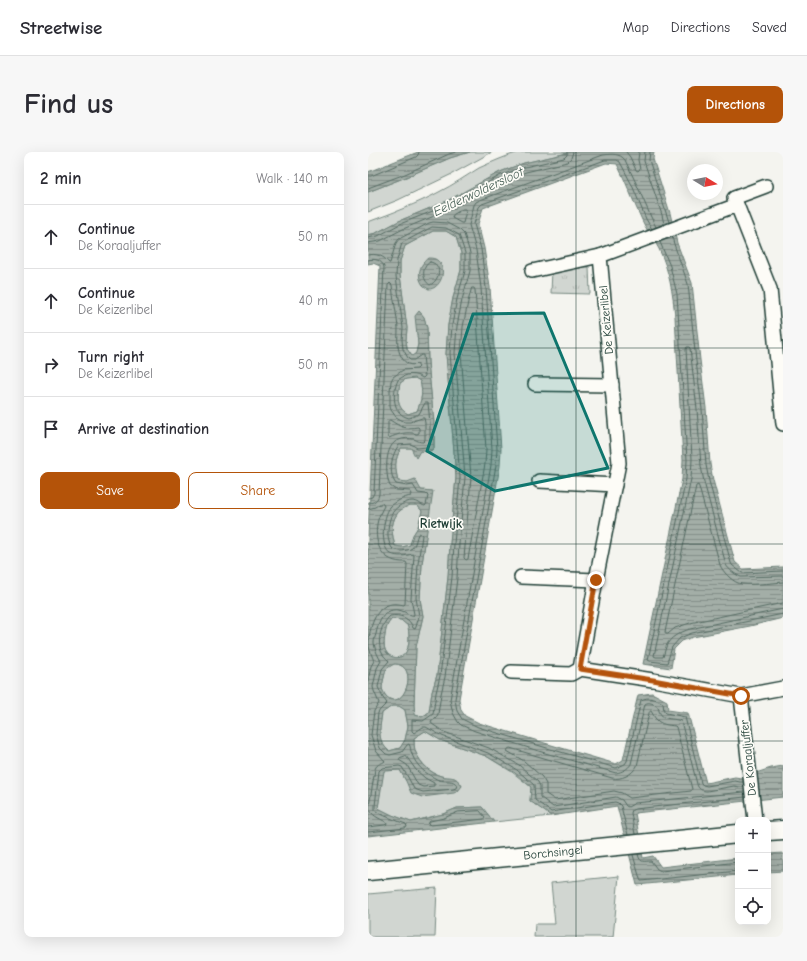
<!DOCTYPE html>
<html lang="en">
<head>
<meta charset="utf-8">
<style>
  body { margin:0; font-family:"Comic Neue",sans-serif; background:#f7f7f7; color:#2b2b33 }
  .controls { position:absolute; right:12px; bottom:12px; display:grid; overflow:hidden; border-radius:8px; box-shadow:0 4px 16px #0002 }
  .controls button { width:36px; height:36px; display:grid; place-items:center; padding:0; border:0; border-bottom:1px solid #e1e1e2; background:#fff; color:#2b2b33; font:20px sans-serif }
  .compass { position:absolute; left:319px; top:12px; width:36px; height:36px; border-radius:50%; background:#fff; box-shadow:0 4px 16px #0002; rotate:100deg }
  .stop { position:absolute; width:12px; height:12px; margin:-9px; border:3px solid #b45309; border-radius:50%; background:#fff }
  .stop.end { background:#b45309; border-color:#fff; box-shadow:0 1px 4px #0008 }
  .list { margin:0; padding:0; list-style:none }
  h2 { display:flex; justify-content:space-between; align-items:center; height:52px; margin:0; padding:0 16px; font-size:17px }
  h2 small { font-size:13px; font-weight:400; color:#7c7c81 }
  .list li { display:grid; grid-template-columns:26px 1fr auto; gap:12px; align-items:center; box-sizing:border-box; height:64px; padding:0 16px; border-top:1px solid #e1e1e2 }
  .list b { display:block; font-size:15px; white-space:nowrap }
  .list p { margin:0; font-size:13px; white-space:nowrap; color:#7c7c81 }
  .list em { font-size:13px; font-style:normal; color:#7c7c81 }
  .actions { display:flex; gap:8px; padding:12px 16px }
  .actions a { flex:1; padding:9px 0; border:1px solid #b45309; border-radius:8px; text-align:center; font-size:14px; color:#b45309 }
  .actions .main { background:#b45309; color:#fff }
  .icon { flex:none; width:22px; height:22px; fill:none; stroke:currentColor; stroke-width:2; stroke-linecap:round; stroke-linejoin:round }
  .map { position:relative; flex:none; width:415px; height:785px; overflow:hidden; border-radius:8px }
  header { display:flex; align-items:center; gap:24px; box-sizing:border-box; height:56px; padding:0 20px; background:#fff; border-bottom:1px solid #e1e1e2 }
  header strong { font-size:19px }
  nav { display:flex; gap:22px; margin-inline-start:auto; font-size:14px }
  .intro { display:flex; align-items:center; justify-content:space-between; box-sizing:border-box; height:96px; padding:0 24px }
  h1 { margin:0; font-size:28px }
  .button { padding:10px 18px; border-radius:8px; background:#b45309; color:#fff; font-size:14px; font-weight:700 }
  main { display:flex; gap:24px; padding:0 24px }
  aside { flex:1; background:#fff; border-radius:8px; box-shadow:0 4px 16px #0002 }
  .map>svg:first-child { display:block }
  .grass { fill:#d1d6d1; stroke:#788a82; fill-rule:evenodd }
  .park { fill:url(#park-tufts); stroke:#788a82 }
  .water { fill:url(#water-rules); stroke:#6e8179; fill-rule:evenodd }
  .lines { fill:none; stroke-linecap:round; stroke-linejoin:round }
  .shore { stroke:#546a62; stroke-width:1 }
  .minor-casing { stroke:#1f3d34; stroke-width:16 }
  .secondary-casing { stroke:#1f3d34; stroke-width:21 }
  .minor { stroke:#fdfcf7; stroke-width:13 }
  .secondary { stroke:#fdfcf7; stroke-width:18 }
  .route { stroke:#b45309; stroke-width:5 }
  .marked { fill:#0f766e; fill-opacity:0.2; stroke:#0f766e; stroke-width:3; stroke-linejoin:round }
  .grid { fill:none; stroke:#1f3d34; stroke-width:1; stroke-opacity:0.55 }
  .labels { text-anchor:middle; stroke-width:3.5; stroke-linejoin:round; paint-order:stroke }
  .street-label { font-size:12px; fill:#1f3d34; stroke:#fdfcf7 }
  .water-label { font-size:13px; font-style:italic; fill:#475f56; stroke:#fdfcf7 }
  .neighbourhood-label { font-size:13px; font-weight:bold; fill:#1f3d34; stroke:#fdfcf7 }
</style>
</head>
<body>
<header>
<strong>Streetwise</strong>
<nav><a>Map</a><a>Directions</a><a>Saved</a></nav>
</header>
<div class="intro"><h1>Find us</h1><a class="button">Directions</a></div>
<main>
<aside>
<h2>2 min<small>Walk · 140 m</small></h2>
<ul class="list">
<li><svg class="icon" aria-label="ahead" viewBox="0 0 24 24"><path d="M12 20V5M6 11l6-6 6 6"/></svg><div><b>Continue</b><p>De Koraaljuffer</p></div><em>50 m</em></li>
<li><svg class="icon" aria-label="ahead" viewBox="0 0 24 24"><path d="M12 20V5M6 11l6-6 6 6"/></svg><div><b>Continue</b><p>De Keizerlibel</p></div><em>40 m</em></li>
<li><svg class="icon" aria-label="right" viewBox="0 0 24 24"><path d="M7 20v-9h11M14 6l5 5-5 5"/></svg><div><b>Turn right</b><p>De Keizerlibel</p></div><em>50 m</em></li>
<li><svg class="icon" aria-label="arrive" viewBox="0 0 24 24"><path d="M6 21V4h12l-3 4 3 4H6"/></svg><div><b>Arrive at destination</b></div></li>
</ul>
<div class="actions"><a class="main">Save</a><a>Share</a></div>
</aside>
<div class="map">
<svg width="415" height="785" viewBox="0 0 415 785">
  <defs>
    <pattern id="park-tufts" width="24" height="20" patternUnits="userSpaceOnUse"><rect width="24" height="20" fill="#d1d6d1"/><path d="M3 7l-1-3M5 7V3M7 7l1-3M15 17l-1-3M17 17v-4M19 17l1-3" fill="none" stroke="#b3b9b4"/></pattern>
    <pattern id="water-rules" width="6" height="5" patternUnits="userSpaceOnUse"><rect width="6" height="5" fill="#a3aea7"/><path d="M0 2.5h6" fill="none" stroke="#848f89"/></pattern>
  </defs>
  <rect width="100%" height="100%" fill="#f4f4ef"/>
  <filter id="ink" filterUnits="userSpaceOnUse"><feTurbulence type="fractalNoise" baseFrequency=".025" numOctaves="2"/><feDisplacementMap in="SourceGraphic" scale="8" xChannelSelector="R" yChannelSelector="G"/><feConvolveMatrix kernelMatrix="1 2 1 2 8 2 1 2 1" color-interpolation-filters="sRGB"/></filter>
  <g filter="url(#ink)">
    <g class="grass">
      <polygon points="102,0 124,0 84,22 30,48 0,60 0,40 38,25 82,6"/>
      <path d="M151,0H204L156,11L132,20L79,49L31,69L8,81L0,83V70C24,61 49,52 71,40C85,33 98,24 111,16C124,10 138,4 151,0Z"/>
      <path d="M65,79H78L88,85L93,101V118L85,146L80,173L78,202L88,325L82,392L80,425L69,523L64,540L61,560L54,565L47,563L46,553L48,495L55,464L52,447L54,412L64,339L53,338L39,330L30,329C27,315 26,309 33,296H43L52,299L60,300L66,297V271L60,210L59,176L56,165L51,159L49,180L50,192L48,201L44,205L39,197L38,188L39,176L32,123V109L37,94ZM67,107L73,112L75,119L61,137L55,133L52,125Z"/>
      <path d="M47,226L52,229C55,241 54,247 49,259L40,262C27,255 30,244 32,231L38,227Z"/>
      <path d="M42,353H49L54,359L50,375L45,383L42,393L34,395L27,394C24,383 22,372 29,362C31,358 38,355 42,353Z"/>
      <path d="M24,467L33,468L40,474C41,481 42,491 39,498C36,507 24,508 19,501C15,496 16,490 17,483C18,476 19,472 24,467Z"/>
      <path d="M26,512C28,512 30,512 32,513C50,520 34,561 18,544C17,543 14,538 14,536C14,534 17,520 18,518C20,515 23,513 26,512Z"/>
      <path d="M24,554H31L37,558L40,574L37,588L32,596L21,599C8,588 12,576 14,561Z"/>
      <path d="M57,579L72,588L118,604L144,620L163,635L162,649L183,664L126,670L114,655L89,656L75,662L43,670L24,663L10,656L15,619L32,618L38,629L94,634C87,622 84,627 73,624C62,621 53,611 48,601C46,597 46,591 46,586Z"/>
      <polygon points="251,724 245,785 166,785 167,772 187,772 183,731"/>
      <polygon points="69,736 67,785 0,785 0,742"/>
    </g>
    <polygon class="park" points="221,115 222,142 183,141 184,118"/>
    <g class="water">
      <polygon points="50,0 102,0 82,6 38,25 0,40 0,20"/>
      <path d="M204,0H286L285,7L302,61L309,91L324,131L332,208L338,256L342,312L345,328L367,410L375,417L415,415V466L382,474L325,485L314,489L306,497L303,516L275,512L314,327L315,308L307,165C305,141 301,118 291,97C286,87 278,78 274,68C265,49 258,30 249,12L238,11L115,56L110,72L116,96L122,135L133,297L132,314L91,547L93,558L97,564L111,571L180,592L248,612L255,608L270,543L284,541L299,549L300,558L320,561L338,631L367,625L373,626L403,616L415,614V645L267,661L275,706L285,704L293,715L370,706V723L269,733L249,654L183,664L162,649L163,635L147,621L118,604L72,588L57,579L46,586C46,591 46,597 48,601C53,612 62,621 73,624C84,627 86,622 94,634L90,639L86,641L54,645L43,641L38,629L32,618L16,619L10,656L24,663L43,670L75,662L89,656L114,655L126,670L0,684V387L12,114L5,111L0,112V83L8,81L31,69L79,49L132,20L156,11ZM65,79H78L88,85L93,101V118L85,146L80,173L78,202L88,325L82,392L80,425L69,523L64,540L61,560L54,565L47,563L46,553L48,495L55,464L52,447L54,412L65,339L53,338L47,327L39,330L30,329C27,315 26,309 33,296H43L48,306L52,299L60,300L66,297V271L60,210L59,176L56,165L51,159L47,164L50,192L48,201L44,204L39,197L38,188L39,176L32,123V109L37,94ZM47,226L52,229C55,241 54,247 49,259L40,262C27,255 30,243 32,231L38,227ZM42,353H49L54,359L50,375L45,383L42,393L34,395L27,394C24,383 22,372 29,362C31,358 38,355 42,353ZM24,467L33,468L40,474C41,481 42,491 39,498C36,507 25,508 19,501C15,496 16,490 17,483C18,476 19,472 24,467ZM26,512C28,512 30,512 32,513C50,520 34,561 18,544C17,543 14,538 14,536C14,533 17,520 18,518C20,515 23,514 26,512ZM24,554H31L37,558L40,574L37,588L32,596L21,599C8,588 12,577 14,561Z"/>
      <path d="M60,106C62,106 65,106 67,107C78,112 76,129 67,135C66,136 63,137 61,137C59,136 57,135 55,133C48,124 52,112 60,106Z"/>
      <polygon points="415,701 415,719 400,720 400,702"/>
    </g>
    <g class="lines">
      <g class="shore">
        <polyline points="258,0 262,5 268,18 270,19 272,17 270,8 271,0"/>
        <polyline points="277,0 276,9 294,63 296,72"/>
        <polyline points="282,0 281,8 301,70"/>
        <polyline points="0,24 3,24 48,5 50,3 51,0"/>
        <polyline points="0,36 37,22 81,2 88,0"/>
        <polygon points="95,57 97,57 98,59 95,71 93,71 84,66 85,63"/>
        <path d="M288,75L283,65L268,31L257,8C252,1 243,2 235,3L112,48L108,50L106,53L101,73L108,98L113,136L124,297L123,313L82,548L85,561L90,570L93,573L107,579L177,601L248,621C254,620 260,617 263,612L277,552C281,549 286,552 290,555C293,570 302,565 313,569L329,632C330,637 334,639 339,639L366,634L372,635H376"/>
        <path d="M284,77L278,67L264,33L252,10L249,8H237L114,52L111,55L106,72L113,97L118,136L129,297L128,313L87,547L89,559L94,567L110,575L179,596L248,616L257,612L259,609L273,548C281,544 287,547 295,551L296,559L298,561L317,565L333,631L335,633L339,634L367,629L372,630H375"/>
        <polyline points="304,85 306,92 320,132 328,209 334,257 338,313 341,329 363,411 364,413 374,421 415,419"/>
        <polyline points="0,86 10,84 32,72 80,53 133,23 157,15 196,6 199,3 199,0"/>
        <polyline points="292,90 302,114 309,142 319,308 318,327 280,508 282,509 299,511 304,495 312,486 324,481 415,462"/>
        <polyline points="0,91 12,89 35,77 83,57 136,28 158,20 199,10 203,6 205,0"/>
        <path d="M0,103C8,101 16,104 21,111H22L28,91L31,87L61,71L65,70L79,71L92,78L96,82L102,101V119L94,148L89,174L87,201L97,325L91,392L89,426L77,525L73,542L70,562L68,566L63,570L64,572L76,580L121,596L151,613L170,630L172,634V645L185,655L248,645L254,648L258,654L260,655L267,651L376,640"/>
        <path d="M0,108C6,106 14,108 16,115L6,341L4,345L0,346"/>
        <path d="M62,110C75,112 72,128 62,133C54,128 53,115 62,110Z"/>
        <polygon points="104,136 106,136 107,138 118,297 117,312 100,407 98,408 96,406 103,325 93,201 95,175 100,150"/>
        <path d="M22,268C34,276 36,277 50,275L51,276V281L49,282C39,279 30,282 21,286L20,284V270Z"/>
        <path d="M0,351C6,351 10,348 11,342L20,133L22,131L24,133C25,147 29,162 30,176C30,187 28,196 34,206C38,212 42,214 49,212L51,215L49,217L35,218L25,225L23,229L22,239V253L23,258L28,265L37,270H42L54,266H56L57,271V288L55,290C51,290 50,289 46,287C42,286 35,286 31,288C16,292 17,323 22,334L28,338L42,339L44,342L43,344C36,345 27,350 22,355C15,365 11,395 23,402C30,405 37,404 44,402L46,403L43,447L46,462L45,464H43C24,450 12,461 8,482C7,485 6,488 6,491C7,498 10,504 13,509L9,516L5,535L6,539L11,551L6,559L3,583L8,599L17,609C14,612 9,611 7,617L1,655C3,664 11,666 18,670L19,672L17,673L0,675"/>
        <path d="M0,357L7,355L13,351L15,352L16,354C13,359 10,366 9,372C6,393 14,411 38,410L39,412L37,452L36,453C31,452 25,451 20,453C6,457 0,481 1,494C2,499 4,504 6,509L3,514L0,529"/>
        <path d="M415,424L373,425C368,423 361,418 358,413L336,330L333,314L329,257L322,196L321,195H319L318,197L324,307L323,327L286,504L288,505H295C296,502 297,498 298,495C301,485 313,480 322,477L415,457"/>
        <path d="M415,430C405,431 378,434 370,431C363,428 355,420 352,413L331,335L330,333L328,334L297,480L298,482H300L307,476L322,471L415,451"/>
        <path d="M283,559C285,562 286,565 288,567C293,573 300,573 307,574L308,575L324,637L323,639L262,646L254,641L246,639L187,648L178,642V632L174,625L156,609L139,599L140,597L142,596L244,626C253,628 264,623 269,614L281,561Z"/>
        <polygon points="38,604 48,618 57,626 66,631 66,634 55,635 50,633 39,613 31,608 32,606"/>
        <polygon points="112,659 117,665 116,667 63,673 60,672 62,669 76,666 90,660"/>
        <path d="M0,680L37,676L39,675L38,672C32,670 10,662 7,658C7,657 7,655 7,654L11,619L14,616L31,614L34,615L41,627L46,637L55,640L85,637L88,636L89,633C85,627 78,630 71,628C68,627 63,624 60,622C53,618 46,609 44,602C42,598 43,595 41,592L39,593L34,600L22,603L18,602L12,596L8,582L10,561L12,558L19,551L15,546L10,535L14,517L21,509C18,506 15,504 13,499C9,488 13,472 22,464C32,462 42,466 45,476L47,477L48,475L51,464L48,446L50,412L54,383L52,381L50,382C48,386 48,393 44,396C42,398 35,399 32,399C29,398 25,398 24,396C17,387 20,368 25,360C28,355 38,349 44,349C51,349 52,353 57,354L58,353L60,344L58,342L50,341L45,333L39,334L28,332C20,322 23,303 31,293L43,292L49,296L59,295L62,293V271L60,251H57L51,262L41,266C24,262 24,241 30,228C39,221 45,221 55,226L57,224L55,203H53L46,208H42L40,206L35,197L34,188L35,176L28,124L29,108L34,91L64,75L78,76L91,83L97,101V119L89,147L84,173L82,201L92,326L86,392L84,425L72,524L68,541L65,562L55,569L44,568V579L46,581L55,575H58L74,584L120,601L149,618L166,633L167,648L183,660L247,650L250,651L253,654L260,683"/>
        <polyline points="267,682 263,661 264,658 267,657 377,645"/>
        <path d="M270,702C272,712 276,709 283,709L289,717L293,719L370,710"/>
        <polyline points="265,703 272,727 273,729 370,719"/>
      </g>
      <defs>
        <g id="minor">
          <polyline points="369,53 402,137 415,272"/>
          <polyline points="164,119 232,104"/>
          <polyline points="167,232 244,233"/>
          <polyline points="171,329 247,333"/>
          <polyline points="153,425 228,428"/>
          <polyline points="143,520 203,522 212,517"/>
          <polyline points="373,544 415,536"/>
          <polyline points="387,668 373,544 285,528 212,517 228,428 251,311 232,104 369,53 366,46 398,34"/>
        </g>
        <g id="secondary">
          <polyline points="400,679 415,678"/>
          <path id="s1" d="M0,719L370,682"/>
        </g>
      </defs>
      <use href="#minor" class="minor-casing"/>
      <use href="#secondary" class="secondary-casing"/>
      <use href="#minor" class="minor"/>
      <use href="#secondary" class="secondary"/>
    </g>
  </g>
  <g class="lines" filter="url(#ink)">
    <polyline class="route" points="228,428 212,517 285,528 373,544"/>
  </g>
  <path class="marked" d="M176,161L240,316L127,339L59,299L105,162Z"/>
  <path class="grid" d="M208,0V785M0,196H415M0,392H415M0,589H415"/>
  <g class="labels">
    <g class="street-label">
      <text transform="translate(238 168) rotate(-95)" y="4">De Keizerlibel</text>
      <text transform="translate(380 606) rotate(-96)" y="4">De Koraaljuffer</text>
      <text dy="4" stroke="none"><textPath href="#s1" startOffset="186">Borchsingel</textPath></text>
    </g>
    <g class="water-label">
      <text transform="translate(110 39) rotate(-25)" y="5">Eelderwoldersloot</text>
    </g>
    <g class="neighbourhood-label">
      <text x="73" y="376">Rietwijk</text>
    </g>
  </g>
</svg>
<div class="controls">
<button>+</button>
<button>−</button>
<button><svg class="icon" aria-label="locate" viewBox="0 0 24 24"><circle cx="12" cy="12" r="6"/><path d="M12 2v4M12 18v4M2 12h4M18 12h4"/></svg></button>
</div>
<svg class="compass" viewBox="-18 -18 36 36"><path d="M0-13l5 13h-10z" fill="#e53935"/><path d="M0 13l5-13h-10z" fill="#7c7c81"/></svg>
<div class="stop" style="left:373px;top:544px"></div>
<div class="stop end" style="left:228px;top:428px"></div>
</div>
</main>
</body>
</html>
